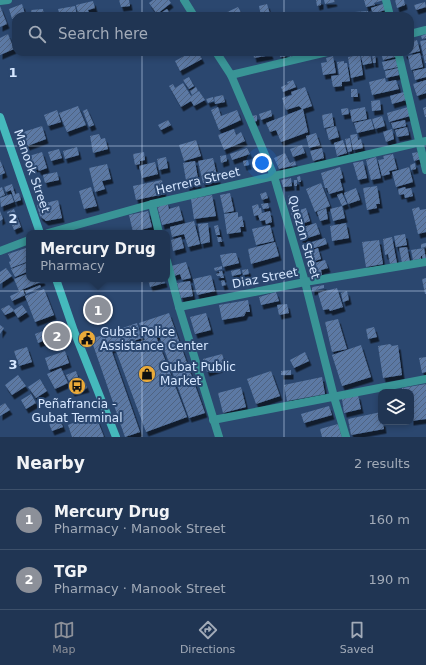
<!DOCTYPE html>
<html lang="en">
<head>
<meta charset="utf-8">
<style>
  body { margin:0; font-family:"DejaVu Sans",sans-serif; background:#2d405d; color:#f1f3f6 }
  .controls { position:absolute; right:12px; bottom:12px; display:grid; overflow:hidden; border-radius:8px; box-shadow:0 2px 6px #0003 }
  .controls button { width:36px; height:36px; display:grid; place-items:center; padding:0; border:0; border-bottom:1px solid #3d506a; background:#203553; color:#f1f3f6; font:20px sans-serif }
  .you { position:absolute; left:262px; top:163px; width:14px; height:14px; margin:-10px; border:3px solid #fff; border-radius:50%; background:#1a73e8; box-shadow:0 0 0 6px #1a73e833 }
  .badge { display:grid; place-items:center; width:26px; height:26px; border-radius:50%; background:#8c9099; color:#fff; font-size:13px; font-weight:700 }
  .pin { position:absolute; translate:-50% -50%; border:2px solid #fff; box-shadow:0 1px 4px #0006 }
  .popup { position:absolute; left:26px; top:230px; width:144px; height:52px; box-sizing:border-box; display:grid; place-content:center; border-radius:8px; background:#203553; filter:drop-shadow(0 1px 3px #0005); font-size:13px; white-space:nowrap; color:#a2abb8 }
  .popup b { font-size:15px; color:#f1f3f6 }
  .popup::after { content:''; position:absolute; left:50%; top:100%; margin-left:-8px; border:8px solid transparent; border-top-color:#203553 }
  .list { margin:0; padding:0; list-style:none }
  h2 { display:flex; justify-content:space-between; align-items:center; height:52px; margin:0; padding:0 16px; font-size:17px }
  h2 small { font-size:13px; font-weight:400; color:#a2abb8 }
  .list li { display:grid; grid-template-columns:26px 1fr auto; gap:12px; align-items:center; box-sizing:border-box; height:60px; padding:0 16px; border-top:1px solid #3d506a }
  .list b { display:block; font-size:15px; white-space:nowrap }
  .list p { margin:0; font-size:13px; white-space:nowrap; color:#a2abb8 }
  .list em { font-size:13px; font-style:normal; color:#a2abb8 }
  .icon { flex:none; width:22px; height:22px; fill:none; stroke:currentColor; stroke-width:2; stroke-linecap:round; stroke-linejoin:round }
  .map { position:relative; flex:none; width:426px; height:437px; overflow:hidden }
  .search { position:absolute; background:#203553; box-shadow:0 2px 6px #0003; left:12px; right:12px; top:12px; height:44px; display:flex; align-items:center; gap:10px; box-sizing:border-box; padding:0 14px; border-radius:12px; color:#a2abb8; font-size:15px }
  .sheet { height:172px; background:#203553 }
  nav { display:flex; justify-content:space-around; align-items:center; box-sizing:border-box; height:56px; border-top:1px solid #3d506a; background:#203553; font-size:11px; color:#a2abb8 }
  nav a { display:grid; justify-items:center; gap:2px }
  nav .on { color:#8c9099 }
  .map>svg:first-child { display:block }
  .building { fill:url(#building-hatch); filter:url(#shadow) }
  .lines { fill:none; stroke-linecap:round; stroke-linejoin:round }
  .street { stroke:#399496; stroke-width:8 }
  .secondary { stroke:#45b9bc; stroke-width:8 }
  .grid { fill:none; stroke:#d6e7ff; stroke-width:1; stroke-opacity:0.55 }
  .labels { text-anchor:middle; stroke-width:4; stroke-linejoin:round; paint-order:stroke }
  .street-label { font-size:12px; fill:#d6e7ff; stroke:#2b476f }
  .poi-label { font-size:12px; fill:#d6e7ff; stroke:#2b476f; text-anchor:start }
  .grid-label { font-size:13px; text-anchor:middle; font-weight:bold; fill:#d6e7ff; stroke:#2b476f; stroke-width:4; stroke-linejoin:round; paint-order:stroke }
</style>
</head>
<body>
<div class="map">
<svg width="426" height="437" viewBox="0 0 426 437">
  <defs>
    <pattern id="building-hatch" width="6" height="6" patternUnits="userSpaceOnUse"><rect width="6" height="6" fill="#5b79a4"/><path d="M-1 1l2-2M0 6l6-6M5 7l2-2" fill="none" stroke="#506481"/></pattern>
    <filter id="shadow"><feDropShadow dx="2.5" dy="4.5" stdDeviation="0" flood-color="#0009"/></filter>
  </defs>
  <rect width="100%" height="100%" fill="#2b476f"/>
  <g class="building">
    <polygon points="119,0 129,0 130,6 121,7"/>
    <polygon points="153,0 169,0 171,3 157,14 149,3"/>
    <polygon points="316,0 321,0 321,5 317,6"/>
    <polygon points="324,0 334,0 335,2 325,4"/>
    <polygon points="364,0 384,0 374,3 375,5 366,7"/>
    <polygon points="395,0 404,0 405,5 397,8"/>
    <polygon points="93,1 95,8 88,10 90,16 79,16 76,5"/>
    <polygon points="425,2 426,7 416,10 414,5"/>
    <polygon points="22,4 25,14 16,16 16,17 12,19 9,9"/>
    <polygon points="267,4 270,14 261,16 259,6"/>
    <polygon points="383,4 385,10 373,14 371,8"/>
    <polygon points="0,6 7,24 0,27"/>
    <polygon points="75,6 77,16 60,16 58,9"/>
    <polygon points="238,7 243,16 224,16 223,14"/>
    <polygon points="43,9 44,16 32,16 31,10"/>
    <polygon points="167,9 172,16 156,16"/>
    <polygon points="368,11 368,16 356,16 355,12"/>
    <polygon points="185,12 187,16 179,16"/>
    <polygon points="8,34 14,49 0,55 0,38"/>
    <polygon points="426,34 426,38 422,39 421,36"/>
    <polygon points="417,40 420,51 405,55 404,52 410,52 410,42"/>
    <polygon points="426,40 426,63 425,63 420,41"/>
    <polygon points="184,52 198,52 202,59 180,71 175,61 186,55"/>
    <polygon points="253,52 270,52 271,55 254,58"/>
    <polygon points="279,52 285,52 286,56 280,57"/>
    <polygon points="288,52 299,52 300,54 290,57"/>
    <polygon points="383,52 394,52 395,57 383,60 381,53"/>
    <polygon points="375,53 376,63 373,63 372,54"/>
    <polygon points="420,53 423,67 411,70 408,56"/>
    <polygon points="370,54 372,63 363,65 361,56"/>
    <polygon points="360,55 363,75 351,78 348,57"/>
    <polygon points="333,56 336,73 323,75 321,63 327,62 326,58"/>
    <polygon points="396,59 398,67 384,70 382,62"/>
    <polygon points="344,61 344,63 347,63 350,81 342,82 342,86 333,87 331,76 339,75 337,62"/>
    <polygon points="398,68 399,75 386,78 385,71"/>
    <polygon points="426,68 426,77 415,80 413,71"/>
    <polygon points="189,77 194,86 189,89 183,80"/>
    <polygon points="385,78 386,82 396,80 399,89 372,95 369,82"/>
    <polygon points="293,80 296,87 283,92 281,87 288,84 287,82"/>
    <polygon points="426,80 426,93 417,96 413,84"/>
    <polygon points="183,83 191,96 199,91 205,100 194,106 191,101 181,107 169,86 173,84 175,88"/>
    <polygon points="196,87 198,91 192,95 190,91"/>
    <polygon points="305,87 312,106 303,109 308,132 281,142 276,130 270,132 266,123 302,109 299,106 286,110 282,98 292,95 291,92"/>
    <polygon points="351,89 357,89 358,97 351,97"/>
    <polygon points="404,92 406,100 392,104 390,96"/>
    <polygon points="223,95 225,102 215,104 214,97"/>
    <polygon points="213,97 214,101 208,103 206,99"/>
    <polygon points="380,100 381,110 372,111 371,101"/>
    <polygon points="78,106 86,125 67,132 59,113"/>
    <polygon points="218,107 221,116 237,110 241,120 219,130 211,110"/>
    <polygon points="365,107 367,119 352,122 350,110"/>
    <polygon points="408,107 410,116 389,122 387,113"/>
    <polygon points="426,107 426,117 425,117 423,108"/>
    <polygon points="348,108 349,114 342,115 341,109"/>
    <polygon points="87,109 94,125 89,127 83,111"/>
    <polygon points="57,110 61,122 48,126 44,115"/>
    <polygon points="271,110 272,116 261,120 259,114"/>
    <polygon points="332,113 334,126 324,128 322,115"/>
    <polygon points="257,115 257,121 253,122 252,116"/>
    <polygon points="382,116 385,126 375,129 372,119"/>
    <polygon points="371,119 374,129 357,133 354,123"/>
    <polygon points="168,120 171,125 161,130 158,125"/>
    <polygon points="405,120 406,126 393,129 391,123"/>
    <polygon points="42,126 46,139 22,148 17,134"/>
    <polygon points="336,126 339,137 329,140 326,129"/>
    <polygon points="407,127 409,135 397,137 395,130"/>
    <polygon points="234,129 236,135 241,132 245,141 224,150 218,135"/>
    <polygon points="392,129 394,139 386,142 383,132"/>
    <polygon points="316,133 320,145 309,148 306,136"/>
    <polygon points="99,134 101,139 105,138 108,149 93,153 90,136"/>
    <polygon points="357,134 358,140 361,139 363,148 353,150 350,135"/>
    <polygon points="350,138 352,151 348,152 345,139"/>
    <polygon points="196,140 201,156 184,161 179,145"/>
    <polygon points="343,140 347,153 337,156 334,143"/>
    <polygon points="302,145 305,153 293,157 290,149"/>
    <polygon points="77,147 79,155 65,159 63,151"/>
    <polygon points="247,148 250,154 232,160 230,154"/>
    <polygon points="322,148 324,158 313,161 310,151"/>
    <polygon points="59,149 62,158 51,161 48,152"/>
    <polygon points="42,152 47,168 39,171 37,167 32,169 29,156"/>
    <polygon points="144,152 145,160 140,161 140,164 135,165 133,154"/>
    <polygon points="419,152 421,159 414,161 412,153"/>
    <polygon points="285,153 290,163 295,161 296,165 279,169 274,158"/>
    <polygon points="393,154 397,169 389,171 390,174 382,176 378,160 384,159 383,156"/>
    <polygon points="226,155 227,161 221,163 220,156"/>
    <polygon points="166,157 168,168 159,170 157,159"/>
    <polygon points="376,157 381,178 371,180 366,160"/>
    <polygon points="213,158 218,180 203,183 198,161"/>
    <polygon points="0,160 5,173 0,175"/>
    <polygon points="248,160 249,165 244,166 243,161"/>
    <polygon points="195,161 199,184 187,186 183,163"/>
    <polygon points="363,161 367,178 358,180 353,163"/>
    <polygon points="155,162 158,174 142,178 139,166"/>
    <polygon points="415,163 416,169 411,170 410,165"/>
    <polygon points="107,164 111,179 102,181 105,189 95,192 89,168"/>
    <polygon points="340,167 343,178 340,179 343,190 329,194 327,188 325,188 321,173"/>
    <polygon points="409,167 413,182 396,187 392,172"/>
    <polygon points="57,172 59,180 45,183 43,175"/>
    <polygon points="300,176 301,182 298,182 297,177"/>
    <polygon points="291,178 292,186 283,187 281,180"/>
    <polygon points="162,180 164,194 136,200 133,186"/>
    <rect x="294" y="180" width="3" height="6"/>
    <polygon points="321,183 330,206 315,212 306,189"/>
    <polygon points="12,184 15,194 19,193 21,200 15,202 11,190 6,192 4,187"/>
    <polygon points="377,186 380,204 376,204 377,208 367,210 363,188"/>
    <polygon points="2,187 5,195 0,197 0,188"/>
    <polygon points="91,187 97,206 84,209 79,191"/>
    <polygon points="405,187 406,189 411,188 413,196 405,198 404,194 399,195 398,189"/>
    <polygon points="356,188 360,200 348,204 344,193"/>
    <polygon points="266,192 268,198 262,200 260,194"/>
    <polygon points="230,193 234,211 224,213 220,195"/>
    <polygon points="342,193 347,204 342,206 337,195"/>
    <polygon points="11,194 14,202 1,207 0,198"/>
    <polygon points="295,194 297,201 290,203 288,196"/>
    <polygon points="212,195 216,216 194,219 191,199"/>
    <polygon points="58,200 62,218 46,221 40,216 37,205"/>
    <polygon points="167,202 169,209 179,206 183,220 162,225 157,205"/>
    <polygon points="268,203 269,208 263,209 261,204"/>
    <polygon points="258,204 259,208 261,208 262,213 270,211 272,222 266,224 265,220 260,221 258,215 254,216 252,206"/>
    <polygon points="342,206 345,218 333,221 330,209"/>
    <polygon points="419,207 420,210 426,209 426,232 418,234 412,209"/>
    <polygon points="306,208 310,221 296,226 291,213"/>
    <polygon points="326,208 328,219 320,221 317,212"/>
    <polygon points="14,209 21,227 14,230 7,212"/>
    <polygon points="0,211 3,219 0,221"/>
    <polygon points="148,211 152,227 133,232 129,215"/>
    <polygon points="238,212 238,217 242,216 244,227 240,227 241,232 227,234 224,214"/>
    <polygon points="194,221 200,244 188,247 184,234 172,237 170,227"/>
    <polygon points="208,223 210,242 201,244 198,224"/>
    <polygon points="316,223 320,234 301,240 297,229"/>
    <polygon points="346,223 349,238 332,241 330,226"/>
    <polygon points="218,225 220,235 216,235 214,226"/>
    <polygon points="270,225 274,241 256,245 252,229"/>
    <polygon points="405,234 407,245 396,247 394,236"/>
    <polygon points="181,237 184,248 173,251 171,240"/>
    <polygon points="217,237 221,237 222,242 218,242"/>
    <polygon points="392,237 397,263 390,264 388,254 385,255 383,239"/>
    <polygon points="325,238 327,244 308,250 306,244"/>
    <polygon points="379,240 383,264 366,267 362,242"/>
    <polygon points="275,242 279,256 251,264 248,249"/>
    <polygon points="426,243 426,247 421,248 421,244"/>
    <polygon points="29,247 29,261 11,268 9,262 11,261 8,254"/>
    <polygon points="407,247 410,262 402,263 399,248"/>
    <polygon points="318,248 321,259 308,263 304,253"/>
    <polygon points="424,248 426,259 423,260 422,256 421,256 421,259 413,260 411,250"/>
    <polygon points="232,253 236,253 239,263 223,267 220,255"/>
    <polygon points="325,260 328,268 321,270 322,275 311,277 308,265"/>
    <polygon points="29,262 29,271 15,277 11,269"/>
    <polygon points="186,262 191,278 182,280 180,274 174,276 171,266"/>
    <polygon points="222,266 222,269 215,271 214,268"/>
    <polygon points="6,268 12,276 0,284 0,272"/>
    <polygon points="240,269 241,274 232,276 231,271"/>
    <polygon points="248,269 249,274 243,275 242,270"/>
    <polygon points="219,271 222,271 224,278 221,278 220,276 217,276 216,274 219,273"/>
    <polygon points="29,273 29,279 42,279 43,281 19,291 14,279"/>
    <polygon points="211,275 215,291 197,295 193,279"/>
    <polygon points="426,278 426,294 425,294 422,279"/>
    <polygon points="148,279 164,279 165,283 150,287"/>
    <polygon points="224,280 226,285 222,286 221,281"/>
    <polygon points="190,281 193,296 181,298 177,283"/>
    <polygon points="40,285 41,287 26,294 25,291"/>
    <polygon points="324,285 324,288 312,291 312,287"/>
    <polygon points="337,288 343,307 330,311 329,309 323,310 318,293"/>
    <polygon points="44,289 54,315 35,322 25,296"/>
    <polygon points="23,290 25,295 12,301 10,296"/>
    <polygon points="347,291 349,300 343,302 341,293"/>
    <polygon points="276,292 279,301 261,305 259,297"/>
    <polygon points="248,300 250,312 246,312 244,316 222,320 219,305"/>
    <polygon points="287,304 289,313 279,315 277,305"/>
    <polygon points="9,305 14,310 22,305 27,312 18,318 14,311 5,315 1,309"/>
    <polygon points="169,313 205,413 189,418 159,335 156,336 187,417 146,432 116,351 145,340 139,323"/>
    <polygon points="206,313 211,330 195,334 190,317"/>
    <polygon points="338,319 347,349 332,352 325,322"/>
    <polygon points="137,323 142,338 111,349 140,432 125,437 91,339"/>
    <polygon points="0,325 4,328 0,334"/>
    <polygon points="53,327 56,336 38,343 35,334"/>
    <polygon points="374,327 377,337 368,339 366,329"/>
    <polygon points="390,344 392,346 398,345 402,375 383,378 378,346"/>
    <polygon points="361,345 371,377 342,386 332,355"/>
    <polygon points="27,347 32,362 19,366 14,351"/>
    <polygon points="65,351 69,363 49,370 45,358"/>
    <polygon points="305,352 309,361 294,368 290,360"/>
    <polygon points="222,354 226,366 207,372 203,359"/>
    <polygon points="426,357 426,372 422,373 419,358"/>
    <polygon points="61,368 68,383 55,389 47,374"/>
    <polygon points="291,370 291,375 281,375 281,371"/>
    <polygon points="76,371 78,377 69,381 66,375"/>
    <polygon points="271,371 280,396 256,404 247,379"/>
    <polygon points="18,375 26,386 12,395 5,385"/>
    <polygon points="322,377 325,394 287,401 284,385"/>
    <polygon points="40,379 47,391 36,398 28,387"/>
    <polygon points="85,383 87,388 72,392 70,387"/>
    <polygon points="426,384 426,419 411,421 411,392 402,392 402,388"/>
    <polygon points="241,387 246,407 223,413 218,393"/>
    <polygon points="31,394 36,403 26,409 21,400"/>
    <polygon points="358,395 361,409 344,413 342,399"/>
    <polygon points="5,403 10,410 0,416 0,406"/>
    <polygon points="329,406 332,415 304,423 301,414"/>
    <polygon points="381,412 381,422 383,422 384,429 351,435 348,419"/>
    <polygon points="95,414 104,437 72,437 68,425"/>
    <polygon points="59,417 63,427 52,431 48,421"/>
    <polygon points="338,424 342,437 322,437 320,429"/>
  </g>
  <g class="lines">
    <g class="street">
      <polyline points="184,0 194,16"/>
      <polyline points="386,0 390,16"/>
      <polyline points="0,1 8,0"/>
      <polyline points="410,34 426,30"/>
      <polyline points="216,52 231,75 274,176 305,282 334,397 346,437"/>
      <polyline points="398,52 426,170"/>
      <polyline points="231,75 327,52"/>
      <polyline points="152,204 159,233"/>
      <polyline points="48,233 152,204 426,141"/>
      <polyline points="0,251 29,240"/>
      <polyline points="167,261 179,307 219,437"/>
      <polyline points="179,307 305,282 426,262"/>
      <polyline points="213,420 426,379"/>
    </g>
    <g class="secondary">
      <polyline points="0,117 40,233"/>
      <polyline points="56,279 74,331 116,437"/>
    </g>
  </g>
  <path class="grid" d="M142,0V16M284,0V16M142,52V437M284,52V437M0,146H426M0,291H426"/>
  <defs>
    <symbol id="civic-disc" viewBox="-11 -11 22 22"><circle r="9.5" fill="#eaaa39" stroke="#2b476f"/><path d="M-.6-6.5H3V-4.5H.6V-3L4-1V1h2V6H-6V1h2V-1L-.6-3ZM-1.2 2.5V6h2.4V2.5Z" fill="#111"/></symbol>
    <symbol id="shop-disc" viewBox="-11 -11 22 22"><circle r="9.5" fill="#eaaa39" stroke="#2b476f"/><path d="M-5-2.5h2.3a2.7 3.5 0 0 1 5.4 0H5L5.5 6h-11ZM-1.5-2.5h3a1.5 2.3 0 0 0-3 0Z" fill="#111"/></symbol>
    <symbol id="bus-disc" viewBox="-11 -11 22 22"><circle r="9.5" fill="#eaaa39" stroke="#2b476f"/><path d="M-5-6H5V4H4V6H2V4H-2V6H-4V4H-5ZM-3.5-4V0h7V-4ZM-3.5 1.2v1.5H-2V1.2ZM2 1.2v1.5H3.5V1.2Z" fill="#111"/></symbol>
  </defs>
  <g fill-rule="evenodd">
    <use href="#civic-disc" x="77" y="329" width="20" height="20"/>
    <use href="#shop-disc" x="137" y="364" width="20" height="20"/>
    <use href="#bus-disc" x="67" y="376" width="20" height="20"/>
  </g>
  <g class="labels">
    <g class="street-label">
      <text transform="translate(32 171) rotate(71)" y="4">Manook Street</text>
      <text transform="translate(198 181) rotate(-13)" y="4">Herrera Street</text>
      <text transform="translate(304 237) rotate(74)" y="4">Quezon Street</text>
      <text transform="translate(265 278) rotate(-11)" y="4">Diaz Street</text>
    </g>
    <g class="poi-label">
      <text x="100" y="336">Gubat Police<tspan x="100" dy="14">Assistance Center</tspan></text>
      <text x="160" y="371">Gubat Public<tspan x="160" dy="14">Market</tspan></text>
      <text x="77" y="408" text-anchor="middle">Peñafrancia -<tspan x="77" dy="14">Gubat Terminal</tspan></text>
    </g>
  </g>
  <g class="grid-label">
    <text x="13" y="77">1</text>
    <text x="13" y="223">2</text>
    <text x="13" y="369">3</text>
  </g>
</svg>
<div class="controls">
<button><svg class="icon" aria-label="layers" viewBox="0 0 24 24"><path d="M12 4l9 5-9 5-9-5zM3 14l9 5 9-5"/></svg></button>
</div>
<div class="you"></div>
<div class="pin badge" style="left:98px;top:310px">1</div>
<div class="popup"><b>Mercury Drug</b>Pharmacy</div>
<div class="pin badge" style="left:57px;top:336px">2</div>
<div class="search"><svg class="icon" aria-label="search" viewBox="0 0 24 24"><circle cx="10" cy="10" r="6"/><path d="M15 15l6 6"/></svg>Search here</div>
</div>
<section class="sheet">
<h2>Nearby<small>2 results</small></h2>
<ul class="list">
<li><span class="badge">1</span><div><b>Mercury Drug</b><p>Pharmacy · Manook Street</p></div><em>160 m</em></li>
<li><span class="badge">2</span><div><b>TGP</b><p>Pharmacy · Manook Street</p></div><em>190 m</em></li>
</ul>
</section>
<nav>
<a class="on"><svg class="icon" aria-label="map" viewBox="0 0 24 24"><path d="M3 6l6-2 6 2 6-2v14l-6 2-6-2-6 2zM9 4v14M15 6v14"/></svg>Map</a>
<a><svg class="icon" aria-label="directions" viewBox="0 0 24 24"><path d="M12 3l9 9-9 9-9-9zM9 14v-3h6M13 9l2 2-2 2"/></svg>Directions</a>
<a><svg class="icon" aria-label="saved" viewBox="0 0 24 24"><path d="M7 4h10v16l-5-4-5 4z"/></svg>Saved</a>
</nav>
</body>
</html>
